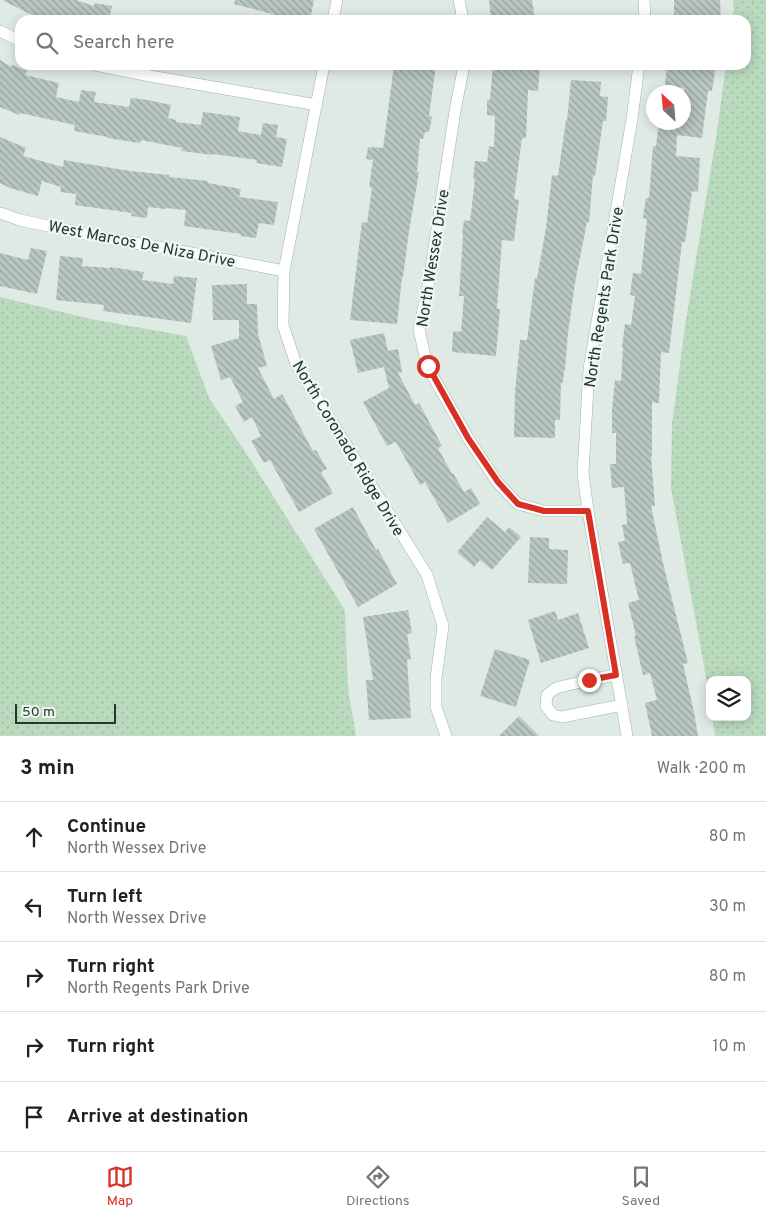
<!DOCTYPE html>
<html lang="en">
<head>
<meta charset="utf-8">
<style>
  body { margin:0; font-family:Overpass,sans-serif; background:#f2f2f2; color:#202124 }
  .controls { position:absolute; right:15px; bottom:15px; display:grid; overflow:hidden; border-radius:10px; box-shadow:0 2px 12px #0003 }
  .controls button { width:45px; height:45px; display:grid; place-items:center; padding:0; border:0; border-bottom:1px solid #e0e0e0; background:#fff; color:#202124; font:25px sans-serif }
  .compass { position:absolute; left:646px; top:85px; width:45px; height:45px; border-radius:50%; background:#fff; box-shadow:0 2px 12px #0003; rotate:334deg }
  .scale { position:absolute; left:15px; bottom:12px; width:101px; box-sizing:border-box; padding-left:5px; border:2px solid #22392f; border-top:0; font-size:14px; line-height:18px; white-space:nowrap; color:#22392f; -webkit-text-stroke:4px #f0f7f2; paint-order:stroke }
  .stop { position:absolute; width:15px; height:15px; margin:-11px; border:4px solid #d93025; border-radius:50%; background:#fff }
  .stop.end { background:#d93025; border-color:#fff; box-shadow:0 1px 5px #0008 }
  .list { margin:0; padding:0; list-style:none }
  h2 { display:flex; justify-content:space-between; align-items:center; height:65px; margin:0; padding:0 20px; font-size:21px }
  h2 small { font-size:16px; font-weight:400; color:#757577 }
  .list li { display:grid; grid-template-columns:32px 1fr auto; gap:15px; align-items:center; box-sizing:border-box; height:70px; padding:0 20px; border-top:1px solid #e0e0e0 }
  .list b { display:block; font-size:19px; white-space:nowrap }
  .list p { margin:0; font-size:16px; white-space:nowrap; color:#757577 }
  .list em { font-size:16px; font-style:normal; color:#757577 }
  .icon { flex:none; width:28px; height:28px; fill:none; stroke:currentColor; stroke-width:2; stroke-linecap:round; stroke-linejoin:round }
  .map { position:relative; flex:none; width:766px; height:736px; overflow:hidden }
  .search { position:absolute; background:#fff; box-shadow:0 2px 12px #0003; left:15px; right:15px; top:15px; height:55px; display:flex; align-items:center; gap:12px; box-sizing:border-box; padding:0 18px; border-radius:15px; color:#757577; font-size:19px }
  .sheet { height:415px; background:#fff }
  nav { display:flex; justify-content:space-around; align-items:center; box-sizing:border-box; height:70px; border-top:1px solid #e0e0e0; background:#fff; font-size:14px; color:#757577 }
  nav a { display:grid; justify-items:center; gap:2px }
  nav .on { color:#d93025 }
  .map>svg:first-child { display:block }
  .green { fill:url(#green-dots) }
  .building { fill:url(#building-back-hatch) }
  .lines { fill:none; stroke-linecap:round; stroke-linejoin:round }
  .minor-casing { stroke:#a3b1aa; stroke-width:12 }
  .minor { stroke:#fff; stroke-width:11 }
  .route { stroke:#d93025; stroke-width:6 }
  .labels { text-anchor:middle; stroke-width:4.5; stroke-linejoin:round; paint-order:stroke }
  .street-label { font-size:16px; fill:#22392f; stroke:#f0f7f2 }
</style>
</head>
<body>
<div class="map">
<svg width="766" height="736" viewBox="0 0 766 736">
  <defs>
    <pattern id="green-dots" width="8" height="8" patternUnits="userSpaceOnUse" patternTransform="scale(1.25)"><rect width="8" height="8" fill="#badabe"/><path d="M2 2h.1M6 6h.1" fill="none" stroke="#a0bca4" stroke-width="1.8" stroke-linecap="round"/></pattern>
    <pattern id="building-back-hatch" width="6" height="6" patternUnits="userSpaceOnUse" patternTransform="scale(1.25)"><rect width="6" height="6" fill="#b8c7bf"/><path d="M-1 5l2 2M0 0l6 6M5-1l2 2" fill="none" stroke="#95a39c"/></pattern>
  </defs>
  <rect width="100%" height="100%" fill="#e0eae4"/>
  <g class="green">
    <polygon points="733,0 766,0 766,736 715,736 712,717 747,717 747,680 710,680 710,701 703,660 671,488 672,424 685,326 716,138 726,65 746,65 746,20 732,20 734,9"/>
    <polygon points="0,297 91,319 186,336 209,398 246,453 345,610 348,689 356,736 0,736"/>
  </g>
  <g class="building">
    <polygon points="2,0 76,0 94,6 95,3 112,6 109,20 42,20"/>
    <polygon points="235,0 314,0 310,20 280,16 234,4"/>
    <polygon points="489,0 532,0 535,20 491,20"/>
    <polygon points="674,0 720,0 721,20 674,20"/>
    <polygon points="0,60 11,67 12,65 27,71 25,75 59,83 56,97 79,102 81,90 96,92 94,102 129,107 131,98 148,100 171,105 168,118 176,120 176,122 201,125 203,112 240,117 238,131 261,135 263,123 278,125 276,137 287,139 282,167 256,163 257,160 213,154 213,155 181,151 182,148 141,140 140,143 108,138 108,137 74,131 75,125 20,113 19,115 0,107"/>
    <polygon points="394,65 436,65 429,116 432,117 429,132 425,132 423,139 420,139 417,172 419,172 409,231 403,277 402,277 397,324 350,320 362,222 367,223 372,188 369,187 373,160 366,159 368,147 383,148"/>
    <polygon points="493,65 540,65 538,91 528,90 526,138 522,138 514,199 519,200 514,241 502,240 497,309 500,309 496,356 452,352 453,331 461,332 464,296 459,296 463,235 462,235 464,220 470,221 475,179 473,179 475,161 487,162 489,146 494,147 495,116 487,115 487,100 490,100"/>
    <polygon points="667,65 716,65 712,91 708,91 702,138 677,135 676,156 700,158 698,192 692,191 685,242 682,242 669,353 661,352 659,403 652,402 652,456 651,456 655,506 651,506 663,563 688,663 683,664 694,712 698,736 652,736 645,703 657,700 650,673 643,675 634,636 636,636 628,603 639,600 630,563 623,564 618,542 625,541 622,525 627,524 624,487 612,488 610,464 616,464 616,433 612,433 612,411 615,380 621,381 623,347 622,347 625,324 631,325 635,296 630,295 633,273 641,274 647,219 643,218 646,198 649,198 653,146 656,146 659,122 684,122 684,88 665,85"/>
    <polygon points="571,80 601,82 600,96 608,97 606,121 603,121 595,176 593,175 589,222 587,222 575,283 568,333 565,370 564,370 563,383 561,382 560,420 555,420 555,438 514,437 515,393 520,340 527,340 535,278 537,278 546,228 552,175 558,176 566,120 567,120"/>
    <polygon points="0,137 26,148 23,156 63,167 64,160 130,171 169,175 169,177 208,181 208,183 241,189 239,197 278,202 274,225 259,223 256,238 241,236 241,234 184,226 186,210 166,208 165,209 148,207 147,218 131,216 132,213 75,205 76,194 60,192 61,187 42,181 38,196 10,188 0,183"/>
    <polygon points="31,248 47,251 37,294 0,286 0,253 28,260"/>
    <polygon points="60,256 83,258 82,266 110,268 110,267 144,272 142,280 173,284 174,276 197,278 191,323 103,311 104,305 56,300"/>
    <polygon points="247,284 247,304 257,304 258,334 267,366 258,368 274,399 282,394 313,451 316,450 327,469 321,472 333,493 299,512 270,460 264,463 251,441 261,436 252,417 244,422 235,406 243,402 230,377 221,380 211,346 239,338 239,320 213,320 212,285"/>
    <polygon points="384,333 388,351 398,349 402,372 398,373 415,405 419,403 442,446 438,448 452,474 453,473 464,492 471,488 480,504 448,523 425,482 420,485 396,442 387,446 363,402 389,388 384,367 358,373 350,340"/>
    <polygon points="353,507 376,550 378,549 397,584 358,607 314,529"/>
    <polygon points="487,517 505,532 509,527 521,537 492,570 480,560 474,567 457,552"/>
    <polygon points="530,537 549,538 549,549 568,550 567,584 528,583"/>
    <polygon points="408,610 412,633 407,634 411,659 407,660 411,718 369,720 366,680 373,680 363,617"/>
    <polygon points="555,611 558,620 578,613 589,648 541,663 528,620"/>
    <polygon points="495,649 530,660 516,707 480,696"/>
    <polygon points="519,716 539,736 499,736"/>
  </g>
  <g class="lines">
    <defs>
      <g id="minor">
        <polyline points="459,0 463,20"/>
        <polyline points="644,0 645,20"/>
        <polyline points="333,20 337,0"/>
        <polyline points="0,31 20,41"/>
        <polyline points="95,65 150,76 317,105"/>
        <polyline points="324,65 284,271 283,325 296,364 427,575 443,626 436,678 436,707 446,736"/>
        <polyline points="464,65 455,111 428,287 419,329 427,366 468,438 497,482 518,504 544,511 588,511"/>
        <polyline points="0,213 20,220 105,238 171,249 284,271"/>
        <polyline points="616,675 589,680 556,688 547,695 546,706 553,715 562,717 622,705"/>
        <polyline points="627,736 588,511 583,473 589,369 632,119 639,65"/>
      </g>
    </defs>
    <use href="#minor" class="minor-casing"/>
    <use href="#minor" class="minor"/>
  </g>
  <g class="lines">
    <polyline class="route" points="428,366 468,438 498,482 518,504 544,511 588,511 616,675 589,680"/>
  </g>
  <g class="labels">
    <g class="street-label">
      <text transform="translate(142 243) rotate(11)" y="6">West Marcos De Niza Drive</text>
      <text transform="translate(432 258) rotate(-81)" y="6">North Wessex Drive</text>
      <text transform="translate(603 297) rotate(-81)" y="6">North Regents Park Drive</text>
      <text transform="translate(349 448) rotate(59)" y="6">North Coronado Ridge Drive</text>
    </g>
  </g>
</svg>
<div class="controls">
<button><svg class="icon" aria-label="layers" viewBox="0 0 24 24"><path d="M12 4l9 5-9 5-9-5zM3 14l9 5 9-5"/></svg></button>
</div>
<svg class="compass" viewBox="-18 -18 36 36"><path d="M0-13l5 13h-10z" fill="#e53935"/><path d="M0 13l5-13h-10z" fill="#757577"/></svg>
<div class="scale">50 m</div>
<div class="stop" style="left:428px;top:366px"></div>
<div class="stop end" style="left:589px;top:680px"></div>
<div class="search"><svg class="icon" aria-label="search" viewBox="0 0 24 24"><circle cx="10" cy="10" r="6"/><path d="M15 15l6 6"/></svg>Search here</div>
</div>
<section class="sheet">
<h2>3 min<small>Walk · 200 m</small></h2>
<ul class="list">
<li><svg class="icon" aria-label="ahead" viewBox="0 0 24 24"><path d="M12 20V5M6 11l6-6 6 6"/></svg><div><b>Continue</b><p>North Wessex Drive</p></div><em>80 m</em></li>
<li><svg class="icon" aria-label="left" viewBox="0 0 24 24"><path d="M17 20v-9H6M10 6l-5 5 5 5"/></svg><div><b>Turn left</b><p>North Wessex Drive</p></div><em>30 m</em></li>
<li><svg class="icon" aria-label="right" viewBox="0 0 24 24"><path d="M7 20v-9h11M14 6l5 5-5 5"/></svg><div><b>Turn right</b><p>North Regents Park Drive</p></div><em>80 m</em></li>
<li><svg class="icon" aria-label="right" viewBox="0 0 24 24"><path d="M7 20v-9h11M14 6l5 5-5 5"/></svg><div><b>Turn right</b></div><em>10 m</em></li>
<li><svg class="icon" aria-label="arrive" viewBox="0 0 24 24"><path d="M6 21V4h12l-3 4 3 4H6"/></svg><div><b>Arrive at destination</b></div></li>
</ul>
</section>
<nav>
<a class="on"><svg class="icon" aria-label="map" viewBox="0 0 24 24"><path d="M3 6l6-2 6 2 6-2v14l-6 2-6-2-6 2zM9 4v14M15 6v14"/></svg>Map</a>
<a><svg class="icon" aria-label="directions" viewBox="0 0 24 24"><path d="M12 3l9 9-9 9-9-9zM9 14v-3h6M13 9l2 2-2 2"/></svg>Directions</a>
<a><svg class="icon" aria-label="saved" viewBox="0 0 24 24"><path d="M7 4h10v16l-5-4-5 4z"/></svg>Saved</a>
</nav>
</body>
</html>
